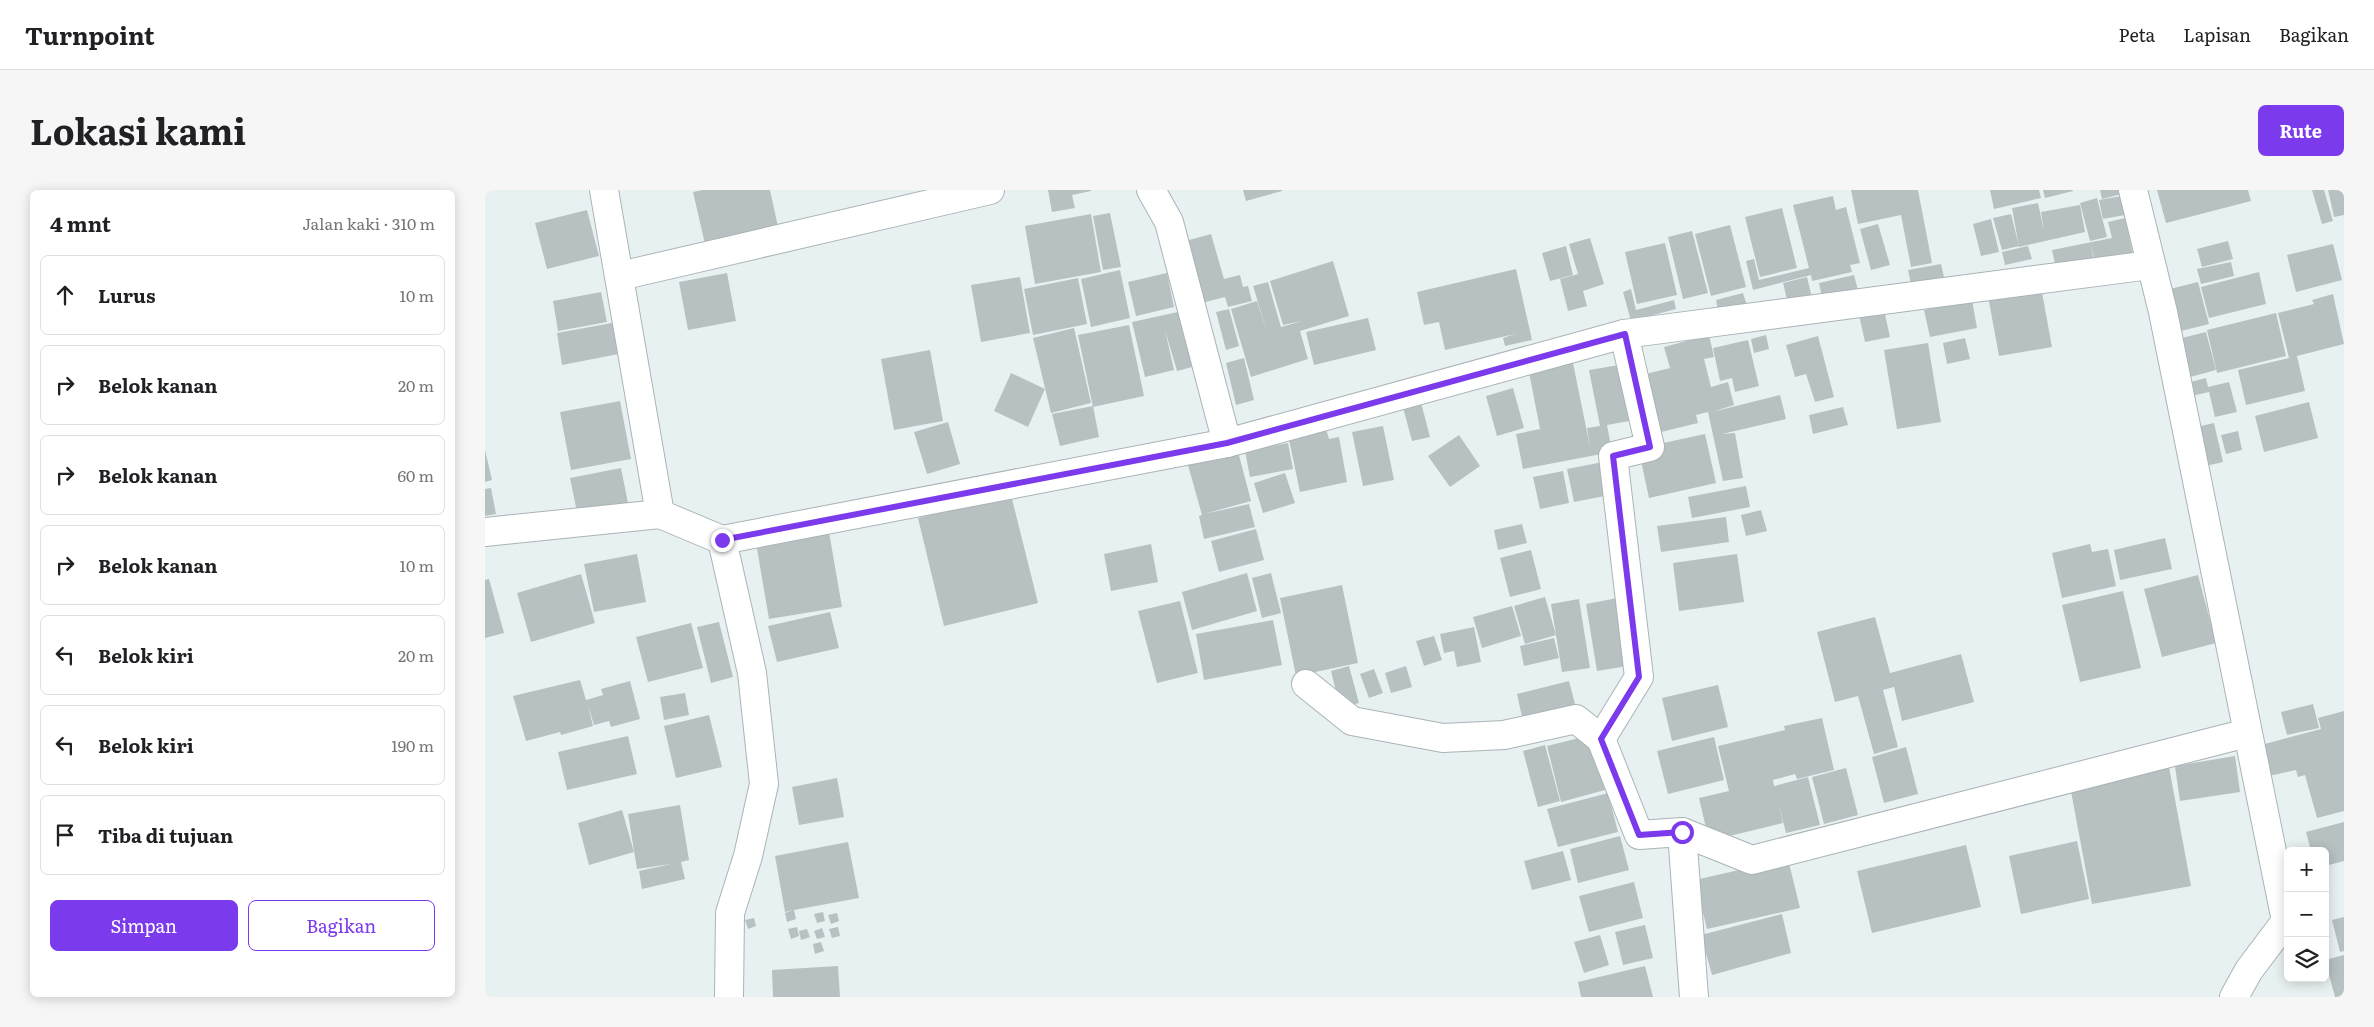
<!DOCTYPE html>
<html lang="id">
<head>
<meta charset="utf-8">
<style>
  body { margin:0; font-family:Literata,serif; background:#f6f6f6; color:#202124 }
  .controls { position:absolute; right:15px; bottom:15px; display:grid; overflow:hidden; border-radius:8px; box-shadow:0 2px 12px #0003 }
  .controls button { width:45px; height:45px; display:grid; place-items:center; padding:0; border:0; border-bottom:1px solid #e0e0e0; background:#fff; color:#202124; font:25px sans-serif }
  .stop { position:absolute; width:15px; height:15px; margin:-11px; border:4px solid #7c3aed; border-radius:50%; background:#fff }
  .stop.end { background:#7c3aed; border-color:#fff; box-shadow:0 1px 5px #0008 }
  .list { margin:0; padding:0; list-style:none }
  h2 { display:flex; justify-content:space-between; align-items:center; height:65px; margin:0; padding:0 20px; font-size:21px }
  h2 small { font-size:16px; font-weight:400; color:#757577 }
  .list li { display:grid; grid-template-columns:32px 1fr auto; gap:15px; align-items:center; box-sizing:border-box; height:80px; margin:0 10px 10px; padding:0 10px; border:1px solid #e0e0e0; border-radius:8px }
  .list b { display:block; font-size:19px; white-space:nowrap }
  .list em { font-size:16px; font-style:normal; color:#757577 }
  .actions { display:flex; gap:10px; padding:15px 20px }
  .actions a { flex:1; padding:11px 0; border:1px solid #7c3aed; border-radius:8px; text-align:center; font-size:18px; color:#7c3aed }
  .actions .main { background:#7c3aed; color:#fff }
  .icon { flex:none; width:28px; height:28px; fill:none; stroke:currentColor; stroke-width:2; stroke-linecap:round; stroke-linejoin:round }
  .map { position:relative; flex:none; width:1859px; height:807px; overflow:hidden; border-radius:8px }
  header { display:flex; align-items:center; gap:30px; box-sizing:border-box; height:70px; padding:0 25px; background:#fff; border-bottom:1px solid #e0e0e0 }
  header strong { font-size:24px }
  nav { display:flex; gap:28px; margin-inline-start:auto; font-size:18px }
  .intro { display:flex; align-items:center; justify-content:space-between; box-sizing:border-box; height:120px; padding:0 30px }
  h1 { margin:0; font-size:35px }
  .button { padding:12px 22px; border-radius:8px; background:#7c3aed; color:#fff; font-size:18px; font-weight:700 }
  main { display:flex; gap:30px; padding:0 30px }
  aside { flex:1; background:#fff; border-radius:8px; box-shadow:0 2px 12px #0003 }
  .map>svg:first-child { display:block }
  .building { fill:#b7c1c2 }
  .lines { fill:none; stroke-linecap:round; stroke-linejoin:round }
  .minor-casing { stroke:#aab3b5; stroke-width:30 }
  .minor { stroke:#fff; stroke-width:28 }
  .route { stroke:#7c3aed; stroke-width:6 }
</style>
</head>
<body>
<header>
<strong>Turnpoint</strong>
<nav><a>Peta</a><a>Lapisan</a><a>Bagikan</a></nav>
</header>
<div class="intro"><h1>Lokasi kami</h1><a class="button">Rute</a></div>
<main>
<aside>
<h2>4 mnt<small>Jalan kaki · 310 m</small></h2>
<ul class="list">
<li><svg class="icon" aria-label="ahead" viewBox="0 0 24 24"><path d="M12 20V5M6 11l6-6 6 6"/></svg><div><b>Lurus</b></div><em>10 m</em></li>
<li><svg class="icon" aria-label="right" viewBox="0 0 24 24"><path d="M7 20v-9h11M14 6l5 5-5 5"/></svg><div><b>Belok kanan</b></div><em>20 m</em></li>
<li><svg class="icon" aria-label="right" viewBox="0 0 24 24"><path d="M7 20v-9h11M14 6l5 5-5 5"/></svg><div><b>Belok kanan</b></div><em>60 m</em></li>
<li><svg class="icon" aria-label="right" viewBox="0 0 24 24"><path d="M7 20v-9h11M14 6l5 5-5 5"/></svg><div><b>Belok kanan</b></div><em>10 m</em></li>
<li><svg class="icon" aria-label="left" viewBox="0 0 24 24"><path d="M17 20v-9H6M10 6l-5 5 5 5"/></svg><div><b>Belok kiri</b></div><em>20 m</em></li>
<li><svg class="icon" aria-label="left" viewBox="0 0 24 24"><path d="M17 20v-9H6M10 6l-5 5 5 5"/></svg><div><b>Belok kiri</b></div><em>190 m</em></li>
<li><svg class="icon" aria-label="arrive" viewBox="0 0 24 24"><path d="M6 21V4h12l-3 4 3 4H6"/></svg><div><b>Tiba di tujuan</b></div></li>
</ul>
<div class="actions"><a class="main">Simpan</a><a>Bagikan</a></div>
</aside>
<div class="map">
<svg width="1859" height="807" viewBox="0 0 1859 807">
  <rect width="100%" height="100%" fill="#e8f1f2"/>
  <g class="building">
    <polygon points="218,0 285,0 293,37 220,54 208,2"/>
    <polygon points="563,0 606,0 606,1 587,5 590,18 567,22"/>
    <polygon points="758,0 797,0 797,1 761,11"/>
    <polygon points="1366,0 1433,0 1447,73 1426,77 1416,25 1373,34"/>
    <polygon points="1505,0 1554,0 1556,8 1509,19"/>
    <polygon points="1558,0 1588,0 1588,1 1560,8"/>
    <polygon points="1615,0 1637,0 1637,4 1617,9"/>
    <polygon points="1672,0 1763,0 1766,11 1681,33"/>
    <polygon points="1827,0 1839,0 1848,31 1837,34"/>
    <polygon points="1843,0 1859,0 1859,25 1849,27"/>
    <polygon points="1348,6 1351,20 1361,17 1375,73 1365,75 1367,82 1327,91 1326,85 1268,100 1261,71 1269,69 1274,90 1324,78 1308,15"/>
    <polygon points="1636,6 1640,25 1618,29 1614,10"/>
    <polygon points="1612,8 1622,47 1605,51 1595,13"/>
    <polygon points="1553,13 1559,41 1556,22 1595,15 1600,42 1534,57 1527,18"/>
    <polygon points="1297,18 1312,78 1275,87 1260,27"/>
    <polygon points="102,20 114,66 62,79 50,33"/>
    <polygon points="625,23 636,77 618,80 608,26"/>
    <polygon points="606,24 616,82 550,94 540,36"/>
    <polygon points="1526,24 1534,56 1517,60 1508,28"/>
    <polygon points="1640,28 1648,65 1611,74 1605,54 1610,74 1572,83 1567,60 1627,48 1623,32"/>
    <polygon points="1506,29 1514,62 1496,66 1488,34"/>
    <polygon points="1393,34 1405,75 1386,80 1375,39"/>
    <polygon points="1245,35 1261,97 1226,106 1210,44"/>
    <polygon points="1207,41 1223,103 1198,109 1183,47"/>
    <polygon points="726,44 739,89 755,85 758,97 763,96 767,111 743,117 740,107 713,114 697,52"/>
    <polygon points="1105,48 1119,94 1098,101 1102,116 1083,121 1075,89 1093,84 1084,54"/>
    <polygon points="1743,51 1748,69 1717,77 1712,59"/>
    <polygon points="1180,53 1192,105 1152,114 1140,62"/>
    <polygon points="1848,54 1857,90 1811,102 1802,65"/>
    <polygon points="1081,56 1088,85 1065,91 1057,63"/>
    <polygon points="1543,56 1547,69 1520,75 1517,62"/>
    <polygon points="848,71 864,126 815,141 823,169 766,187 746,119 772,111 783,145 768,96 783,92 796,137 817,131 798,135 785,91"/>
    <polygon points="1746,72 1749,86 1716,94 1712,79"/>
    <polygon points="1456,74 1459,87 1426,94 1423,80"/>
    <polygon points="1031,79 1047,150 1020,156 1018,148 1030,144 960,160 954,132 939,135 932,102"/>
    <polygon points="635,80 645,128 606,137 596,89"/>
    <polygon points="1774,82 1781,114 1724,128 1716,97"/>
    <polygon points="242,83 251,131 203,140 194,92"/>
    <polygon points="682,83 689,117 651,126 643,92"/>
    <polygon points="1369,85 1375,108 1339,117 1334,93"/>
    <polygon points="535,87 545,143 496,152 486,95"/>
    <polygon points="1322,87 1329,116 1305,122 1298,93"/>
    <polygon points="593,88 602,134 548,145 539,99"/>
    <polygon points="1713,92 1724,134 1692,142 1681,100"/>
    <polygon points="1556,97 1567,157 1514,166 1503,106"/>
    <polygon points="1146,99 1151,120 1189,110 1191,119 1146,131 1138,102"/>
    <polygon points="116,102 122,132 73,141 68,111"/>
    <polygon points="1258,103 1264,122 1235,130 1231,110"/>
    <polygon points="1848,104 1859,154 1812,166 1820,201 1761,215 1753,180 1804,168 1793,123 1829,114 1827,110"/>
    <polygon points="1487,110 1492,138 1445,147 1439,120"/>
    <polygon points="744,119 754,156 741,160 731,122"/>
    <polygon points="1399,120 1405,147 1380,152 1374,125"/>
    <polygon points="693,122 707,177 692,181 680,140 689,180 660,187 647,132"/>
    <polygon points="1791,123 1801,166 1732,183 1722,140"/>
    <polygon points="883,128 891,160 829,175 821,142"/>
    <polygon points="138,131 144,162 77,175 72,143"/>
    <polygon points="644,135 659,206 608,217 593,145"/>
    <polygon points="589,138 606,213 566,223 548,148"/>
    <polygon points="1721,142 1731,180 1698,189 1689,150"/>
    <polygon points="1224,145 1229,167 1219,169 1226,197 1243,192 1249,215 1227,222 1295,205 1301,229 1237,244 1250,243 1258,288 1238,291 1223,222 1211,225 1213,233 1172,243 1157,185 1185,178 1179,157"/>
    <polygon points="1281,145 1284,159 1269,163 1266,149"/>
    <polygon points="1333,146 1349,207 1330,212 1321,184 1310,187 1301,155"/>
    <polygon points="1480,148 1485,169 1462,174 1458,153"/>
    <polygon points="1263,150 1274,196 1250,202 1247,188 1235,191 1228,158"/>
    <polygon points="1443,153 1456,232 1412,239 1399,160"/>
    <polygon points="445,160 458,231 409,240 396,169"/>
    <polygon points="759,168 769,210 751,215 741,173"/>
    <polygon points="1088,173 1105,257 1102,238 1115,236 1104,180 1140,174 1150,230 1122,235 1127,262 1038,279 1031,244 1055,239 1044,182"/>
    <polygon points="526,183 560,199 543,237 509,221"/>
    <polygon points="1721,188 1723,197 1744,192 1752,222 1730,227 1724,202 1702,207 1698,194"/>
    <polygon points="1028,198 1039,238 1012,246 1001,206"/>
    <polygon points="934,205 945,247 927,251 916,210"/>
    <polygon points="135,211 146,269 86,280 75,222"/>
    <polygon points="1824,212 1833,248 1779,262 1770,226"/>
    <polygon points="608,216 614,247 575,256 567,224"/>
    <polygon points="1358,217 1363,235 1328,244 1324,225"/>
    <polygon points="463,232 475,274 442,284 429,242"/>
    <polygon points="839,232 844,249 854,247 862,292 815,302 802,240"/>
    <polygon points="1729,233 1738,272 1712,278 1702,239"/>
    <polygon points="898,236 909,290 878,296 867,242"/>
    <polygon points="1753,241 1757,260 1741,264 1736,245"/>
    <polygon points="1220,244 1231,293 1164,308 1156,271 1169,255"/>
    <polygon points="974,245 995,276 965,297 943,266"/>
    <polygon points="803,253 808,279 765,287 760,261"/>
    <polygon points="751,254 766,311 719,324 764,314 770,337 719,349 714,326 717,325 701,268"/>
    <polygon points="0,260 7,290 0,292"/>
    <polygon points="1118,272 1125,305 1089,312 1082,279"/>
    <polygon points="136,278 144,318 93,327 85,288"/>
    <polygon points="1078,281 1084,313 1055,319 1048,287"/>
    <polygon points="800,283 810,313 778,323 769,293"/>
    <polygon points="1261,296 1265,317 1207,328 1203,307"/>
    <polygon points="6,298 11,324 0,326 0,299"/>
    <polygon points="526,305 553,413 459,436 433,328"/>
    <polygon points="1276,320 1282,341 1261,346 1256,325"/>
    <polygon points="1241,327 1244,352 1176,362 1172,336"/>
    <polygon points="1037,334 1042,353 1013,360 1009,340"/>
    <polygon points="771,339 779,370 734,382 726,351"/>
    <polygon points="344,342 357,417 284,429 270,347"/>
    <polygon points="1680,348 1687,379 1635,390 1629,360"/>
    <polygon points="666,354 673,392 626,401 619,364"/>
    <polygon points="1605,354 1607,362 1623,359 1631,396 1577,408 1567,363"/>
    <polygon points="1046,360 1056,399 1025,407 1015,368"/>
    <polygon points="152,364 161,412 109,422 99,374"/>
    <polygon points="1252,364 1259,412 1194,421 1188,373"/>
    <polygon points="762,383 772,421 707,440 697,402"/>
    <polygon points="786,383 796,423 777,428 767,388"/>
    <polygon points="96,384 110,433 46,452 32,403"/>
    <polygon points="1713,385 1731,453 1677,467 1659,399"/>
    <polygon points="4,389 19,443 0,448 0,390"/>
    <polygon points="857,395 873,473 811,486 795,408"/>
    <polygon points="1638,401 1656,478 1595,492 1577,415"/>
    <polygon points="1060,407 1071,445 1040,454 1029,416"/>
    <polygon points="1138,407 1149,475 1112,481 1101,414"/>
    <polygon points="1094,409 1105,478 1077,482 1066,414"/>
    <polygon points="695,411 713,483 672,493 653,421"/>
    <polygon points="1027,416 1036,446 997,458 988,427"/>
    <polygon points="345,422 354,458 292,472 283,436"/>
    <polygon points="1390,427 1405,483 1476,464 1489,512 1417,531 1409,497 1398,500 1413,557 1389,564 1373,506 1350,512 1332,442"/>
    <polygon points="788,430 797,475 719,490 711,444"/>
    <polygon points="234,432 248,487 226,493 212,437"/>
    <polygon points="206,433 218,478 163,492 151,447"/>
    <polygon points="989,437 996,472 972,477 969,461 959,463 955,444"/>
    <polygon points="949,446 957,470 939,476 931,451"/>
    <polygon points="1069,448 1074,468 1039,476 1035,456"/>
    <polygon points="864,476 874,513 855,518 846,481"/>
    <polygon points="921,476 927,497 906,503 900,483"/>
    <polygon points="889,479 898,503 884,508 875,484"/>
    <polygon points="95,490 101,510 118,505 116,499 145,491 155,529 126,537 124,531 109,535 103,515 108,536 76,545 75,542 41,551 28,506"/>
    <polygon points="1084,491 1091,518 1038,531 1032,504"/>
    <polygon points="1233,495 1243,537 1187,551 1177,508"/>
    <polygon points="200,503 204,525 179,530 175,507"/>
    <polygon points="1828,514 1834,538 1802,545 1796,522"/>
    <polygon points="1859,521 1859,621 1832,628 1820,585 1813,587 1811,580 1784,586 1776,555 1836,539 1833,528"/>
    <polygon points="224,525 237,577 191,588 179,536"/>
    <polygon points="1337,528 1349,580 1312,589 1310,584 1288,590 1289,596 1323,587 1335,635 1301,643 1293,611 1298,633 1224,651 1214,608 1244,601 1233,556 1300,540 1299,536"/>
    <polygon points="1106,545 1120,600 1076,612 1062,556"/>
    <polygon points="143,546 152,584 82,600 73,562"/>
    <polygon points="1229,547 1239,590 1183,604 1172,561"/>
    <polygon points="1060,555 1075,611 1053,617 1038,561"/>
    <polygon points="1421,557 1433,604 1399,613 1387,567"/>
    <polygon points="1750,566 1755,602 1695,611 1690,576"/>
    <polygon points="1684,577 1706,696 1607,714 1585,596"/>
    <polygon points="1361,578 1373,625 1339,634 1327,587"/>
    <polygon points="352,588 359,627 314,635 307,597"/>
    <polygon points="1123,603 1133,642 1073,657 1062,619"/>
    <polygon points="195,615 204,670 196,672 200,689 157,699 154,681 186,674 152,679 143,624"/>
    <polygon points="137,620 149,662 104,675 93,633"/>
    <polygon points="1859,632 1859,671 1840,676 1840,661 1826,661 1821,642"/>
    <polygon points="1135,646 1144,680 1093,693 1085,659"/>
    <polygon points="1592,651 1604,709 1536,724 1524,666"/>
    <polygon points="363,652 374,708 309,720 311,729 302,732 300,723 308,720 300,722 290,666"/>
    <polygon points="1481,655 1496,717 1387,743 1372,681"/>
    <polygon points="1078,661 1086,690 1047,700 1039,671"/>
    <polygon points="1303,669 1315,718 1222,739 1210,690"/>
    <polygon points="1149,692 1158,728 1104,742 1094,706"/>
    <polygon points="338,722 340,731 332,733 329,724"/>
    <polygon points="352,723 354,731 346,734 343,725"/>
    <polygon points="1297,724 1306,763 1227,785 1216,745"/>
    <polygon points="1859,727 1859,761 1855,762 1847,730"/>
    <polygon points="269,728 271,736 263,739 260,730"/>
    <polygon points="1160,735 1168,768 1138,775 1130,742"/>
    <polygon points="312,737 314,746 306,749 303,739"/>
    <polygon points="353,737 355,746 347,748 344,739"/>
    <polygon points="337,738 340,747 332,749 329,741"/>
    <polygon points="322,739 325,747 316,750 314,741"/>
    <polygon points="1115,745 1124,775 1099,783 1089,752"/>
    <polygon points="336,752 339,761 330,764 328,754"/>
    <polygon points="1859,765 1859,807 1850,807 1840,770"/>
    <polygon points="353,776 355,807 288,807 287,780"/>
    <polygon points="1160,776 1168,807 1096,807 1093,792"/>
  </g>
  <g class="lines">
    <defs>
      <g id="minor">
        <polyline points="119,0 175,324 237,350 742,253 1139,144 1665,75"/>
        <polyline points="666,0 684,32 742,253"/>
        <polyline points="1648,0 1678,122 1801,731 1764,780 1749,807"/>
        <polyline points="135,86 505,0"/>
        <polyline points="0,342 175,324"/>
        <polyline points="237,350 267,483 279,594 263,666 245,723 244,807"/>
        <polyline points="821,494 867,531 958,548 1019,545 1091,529 1116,549 1154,645 1197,642 1209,807"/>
        <polyline points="1116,549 1154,487 1128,266 1165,257 1139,144"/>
        <polyline points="1197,642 1267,670 1762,543"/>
      </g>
    </defs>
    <use href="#minor" class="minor-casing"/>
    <use href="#minor" class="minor"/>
  </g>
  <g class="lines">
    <polyline class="route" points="237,350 742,253 1140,144 1165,257 1128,266 1154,487 1116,549 1154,645 1197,642"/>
  </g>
</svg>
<div class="controls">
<button>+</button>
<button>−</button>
<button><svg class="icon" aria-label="layers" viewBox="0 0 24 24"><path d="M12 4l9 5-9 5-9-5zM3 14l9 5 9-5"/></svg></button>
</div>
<div class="stop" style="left:1197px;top:642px"></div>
<div class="stop end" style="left:237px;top:350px"></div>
</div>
</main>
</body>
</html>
